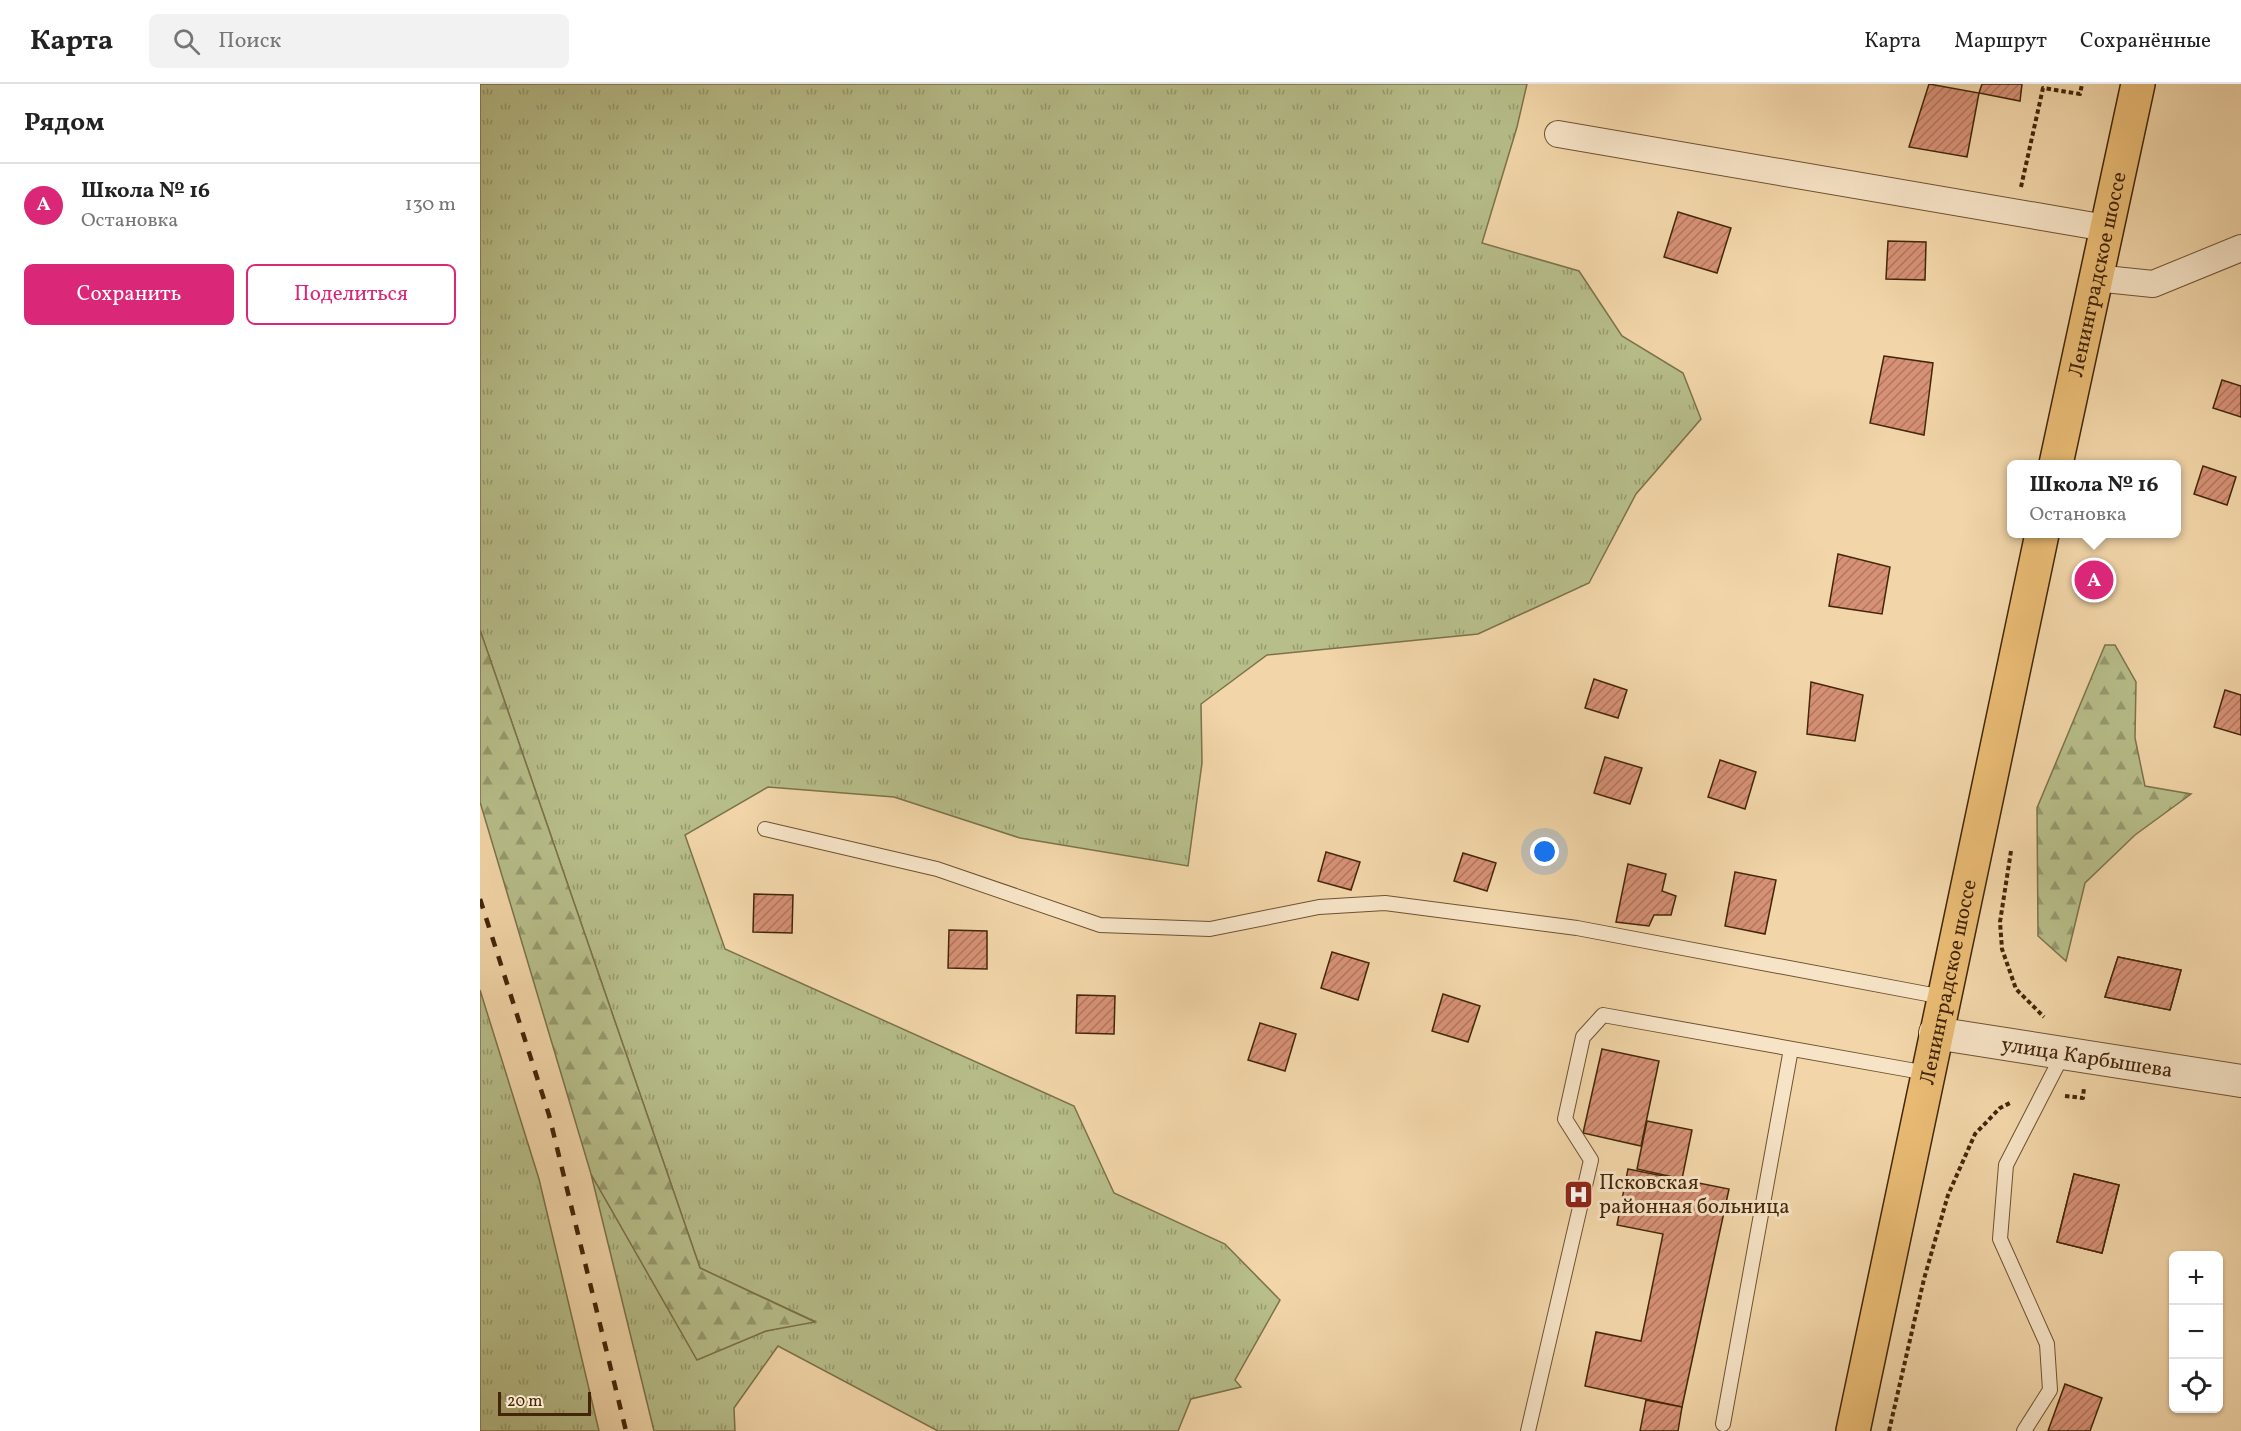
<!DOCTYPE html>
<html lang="ru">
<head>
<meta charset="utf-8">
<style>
  body { margin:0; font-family:Vollkorn,serif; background:#f2f2f2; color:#222 }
  .controls { position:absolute; right:18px; bottom:18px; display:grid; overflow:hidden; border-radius:9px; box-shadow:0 2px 4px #0004 }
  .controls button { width:54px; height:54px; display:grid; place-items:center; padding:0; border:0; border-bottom:2px solid #e0e0e0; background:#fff; color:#222; font:30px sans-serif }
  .scale { position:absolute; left:18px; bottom:15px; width:93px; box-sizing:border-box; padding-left:6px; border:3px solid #432609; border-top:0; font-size:16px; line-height:21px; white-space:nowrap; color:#432609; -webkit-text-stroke:4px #f7e4c7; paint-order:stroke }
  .you { position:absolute; left:1065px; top:768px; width:21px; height:21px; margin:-15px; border:4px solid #fff; border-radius:50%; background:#1a73e8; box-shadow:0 0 0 9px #1a73e833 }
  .badge { display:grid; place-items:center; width:39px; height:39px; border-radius:50%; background:#db2777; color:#fff; font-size:20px; font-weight:700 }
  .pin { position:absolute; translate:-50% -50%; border:3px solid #fff; box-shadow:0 2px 6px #0006 }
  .popup { position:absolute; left:1527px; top:376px; width:174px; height:78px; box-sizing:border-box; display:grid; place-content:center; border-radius:9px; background:#fff; filter:drop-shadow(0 2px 4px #0005); font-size:20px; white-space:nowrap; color:#767676 }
  .popup b { font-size:22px; color:#222 }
  .popup::after { content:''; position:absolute; left:50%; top:100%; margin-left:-12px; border:12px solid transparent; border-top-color:#fff }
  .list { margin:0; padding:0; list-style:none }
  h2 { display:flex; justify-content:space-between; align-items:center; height:78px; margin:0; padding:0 24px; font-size:26px }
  h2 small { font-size:20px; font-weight:400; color:#767676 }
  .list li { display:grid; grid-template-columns:39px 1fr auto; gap:18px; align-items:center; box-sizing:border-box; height:84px; padding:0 24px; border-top:2px solid #e0e0e0 }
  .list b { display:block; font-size:22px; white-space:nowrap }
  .list p { margin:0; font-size:20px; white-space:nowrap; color:#767676 }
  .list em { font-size:20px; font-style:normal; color:#767676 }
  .actions { display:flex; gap:12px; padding:18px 24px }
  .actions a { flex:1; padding:14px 0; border:2px solid #db2777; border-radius:9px; text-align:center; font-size:21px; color:#db2777 }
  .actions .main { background:#db2777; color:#fff }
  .icon { flex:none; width:33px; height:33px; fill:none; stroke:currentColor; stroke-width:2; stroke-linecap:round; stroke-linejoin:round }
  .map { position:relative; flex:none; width:1761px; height:1347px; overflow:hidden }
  header { display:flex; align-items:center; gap:36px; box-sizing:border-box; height:84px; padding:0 30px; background:#fff; border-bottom:2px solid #e0e0e0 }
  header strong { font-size:28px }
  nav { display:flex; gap:33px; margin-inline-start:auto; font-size:21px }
  .search { width:420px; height:54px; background:#f2f2f2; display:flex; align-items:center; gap:15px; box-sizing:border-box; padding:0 21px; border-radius:9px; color:#767676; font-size:22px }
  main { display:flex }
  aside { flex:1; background:#fff }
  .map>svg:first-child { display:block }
  .grass { fill:url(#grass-tufts); stroke:#7d724a; stroke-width:1.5 }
  .forest { fill:url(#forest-firs); stroke:#7d724a; stroke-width:1.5 }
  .building { fill:url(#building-hatch); stroke:#432609; stroke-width:1.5 }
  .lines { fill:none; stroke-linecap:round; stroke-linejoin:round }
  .service-casing { stroke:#6f5231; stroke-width:16 }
  .minor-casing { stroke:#6f5231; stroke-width:28 }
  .tertiary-casing { stroke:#6f5231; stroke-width:34 }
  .trunk-casing { stroke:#432609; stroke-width:36 }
  .path { stroke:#432609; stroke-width:4; stroke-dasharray:4.5 3; stroke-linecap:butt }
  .service { stroke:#f7e4c7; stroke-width:14 }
  .minor { stroke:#f7e4c7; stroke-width:26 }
  .tertiary { stroke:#f7e4c7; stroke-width:32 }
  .trunk { stroke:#e9bb74; stroke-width:33 }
  .rail { stroke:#432609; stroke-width:4.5; stroke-dasharray:10 10; stroke-linecap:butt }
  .labels { text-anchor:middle; stroke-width:6; stroke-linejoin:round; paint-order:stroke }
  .street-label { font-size:21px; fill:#432609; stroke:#f7e4c7 }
  .poi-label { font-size:21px; fill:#432609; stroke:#f7e4c7; text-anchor:start }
</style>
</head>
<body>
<header>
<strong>Карта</strong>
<div class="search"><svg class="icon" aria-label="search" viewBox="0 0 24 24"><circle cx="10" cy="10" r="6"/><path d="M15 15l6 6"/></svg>Поиск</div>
<nav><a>Карта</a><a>Маршрут</a><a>Сохранённые</a></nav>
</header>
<main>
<aside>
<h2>Рядом<small></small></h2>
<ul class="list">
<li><span class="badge">A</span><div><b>Школа № 16</b><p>Остановка</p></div><em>130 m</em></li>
</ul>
<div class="actions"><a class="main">Сохранить</a><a>Поделиться</a></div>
</aside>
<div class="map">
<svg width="1761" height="1347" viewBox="0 0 1761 1347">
  <defs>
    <pattern id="grass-tufts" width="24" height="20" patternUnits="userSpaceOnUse" patternTransform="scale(1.5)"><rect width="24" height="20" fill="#b7be8a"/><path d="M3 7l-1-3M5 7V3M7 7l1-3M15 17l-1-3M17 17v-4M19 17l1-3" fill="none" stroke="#969a6f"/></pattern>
    <pattern id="forest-firs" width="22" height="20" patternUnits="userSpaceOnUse" patternTransform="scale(1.5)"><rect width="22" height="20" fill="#b7be8a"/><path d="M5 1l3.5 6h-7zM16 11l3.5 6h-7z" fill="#969a6f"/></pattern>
    <pattern id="building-hatch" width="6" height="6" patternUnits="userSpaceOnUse" patternTransform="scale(1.5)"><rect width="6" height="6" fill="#d79176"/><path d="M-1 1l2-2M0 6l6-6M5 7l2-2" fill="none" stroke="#b0765f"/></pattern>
  </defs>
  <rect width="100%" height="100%" fill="#f2d6a9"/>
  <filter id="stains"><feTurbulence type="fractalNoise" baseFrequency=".00333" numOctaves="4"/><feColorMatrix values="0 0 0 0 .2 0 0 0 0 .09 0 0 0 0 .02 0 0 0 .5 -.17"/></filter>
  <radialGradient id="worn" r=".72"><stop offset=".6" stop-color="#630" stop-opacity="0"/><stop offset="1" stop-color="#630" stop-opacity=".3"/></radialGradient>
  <g class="grass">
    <polygon points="0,0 1047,0 1037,43 1002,159 1099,187 1142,252 1203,289 1221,335 1156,410 1109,499 998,550 787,571 721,620 722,679 708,782 540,754 414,713 288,703 205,751 245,865 594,1022 634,1109 745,1160 800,1216 755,1296 761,1303 711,1315 698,1347 458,1347 298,1262 254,1324 255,1347 174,1347 111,1090 217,1275 286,1247 334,1237 220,1184 0,546"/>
    <polygon points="0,906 59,1095 119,1347 0,1347"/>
  </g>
  <g class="forest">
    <polygon points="0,546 220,1184 335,1238 286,1247 217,1276 111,1090 0,718"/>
    <polygon points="1625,561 1635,561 1656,598 1655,654 1665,702 1711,710 1655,751 1605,799 1586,877 1558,852 1557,724"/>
  </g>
  <g class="building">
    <polygon points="1449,0 1499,9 1487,73 1429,63"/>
    <polygon points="1502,0 1542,0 1540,17 1499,9"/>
    <polygon points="1198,128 1251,144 1237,189 1184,173"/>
    <polygon points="1408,157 1446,158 1445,196 1406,195"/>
    <polygon points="1404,272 1453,279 1444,351 1390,339"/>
    <polygon points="1742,296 1761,302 1761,333 1733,324"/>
    <polygon points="1723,382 1756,393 1747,421 1714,410"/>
    <polygon points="1358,470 1410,483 1402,530 1349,522"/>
    <polygon points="1114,595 1147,606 1138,634 1105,624"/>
    <polygon points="1331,598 1383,611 1375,657 1327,650"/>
    <polygon points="1745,606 1761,611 1761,651 1734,643"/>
    <polygon points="1125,673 1162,684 1150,720 1114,709"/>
    <polygon points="1240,676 1276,688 1265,725 1228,713"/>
    <polygon points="846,768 880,778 871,806 838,797"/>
    <polygon points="983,769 1016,779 1007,807 974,797"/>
    <polygon points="1148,780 1186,790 1182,807 1196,812 1191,831 1174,831 1169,842 1136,838"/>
    <polygon points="1255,788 1296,796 1285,850 1245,842"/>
    <polygon points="274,810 313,811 312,849 273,848"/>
    <polygon points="469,846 507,847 507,885 468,884"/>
    <polygon points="852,868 889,879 878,916 841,904"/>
    <polygon points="1638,873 1701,886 1690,926 1625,913"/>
    <polygon points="1638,873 1701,886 1690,926 1625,913"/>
    <polygon points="963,910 1000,922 988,958 952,947"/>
    <polygon points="597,911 635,912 634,950 596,949"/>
    <polygon points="780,939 816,950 805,987 768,976"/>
    <polygon points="1122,965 1179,977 1161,1062 1103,1049"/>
    <polygon points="1167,1037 1212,1046 1202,1095 1157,1085"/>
    <polygon points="1148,1085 1249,1105 1202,1323 1105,1302 1116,1248 1161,1257 1183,1150 1137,1141"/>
    <polygon points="1594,1090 1639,1101 1622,1169 1577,1158"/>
    <polygon points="1594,1090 1639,1101 1622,1169 1577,1158"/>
    <polygon points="1585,1300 1622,1314 1610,1347 1568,1347"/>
    <polygon points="1166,1316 1202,1323 1198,1347 1160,1347"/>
  </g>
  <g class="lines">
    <defs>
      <g id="service">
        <polyline points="285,745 457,785 620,841 730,845 839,823 905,819 1097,844 1463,913"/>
        <polyline points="1243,1340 1311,965"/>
        <polyline points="1048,1347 1111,1076 1085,1035 1103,953 1123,931 1447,989"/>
        <polyline points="1544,1347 1570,1306 1567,1260 1520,1155 1526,1081 1583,970"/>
      </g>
      <g id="minor">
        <polyline points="1078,50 1626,144"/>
        <polyline points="1615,194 1673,200 1761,164"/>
      </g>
      <g id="tertiary">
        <path id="s1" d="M1455,949L1761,997"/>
      </g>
      <g id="trunk">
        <path id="s2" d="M1576,380L1658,0"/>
        <path id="s3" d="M1373,1347L1562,450"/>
      </g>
    </defs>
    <use href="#service" class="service-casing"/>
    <use href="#minor" class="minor-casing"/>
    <use href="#tertiary" class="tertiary-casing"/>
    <use href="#trunk" class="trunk-casing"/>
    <g class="path">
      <polyline points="1541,103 1563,4 1600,10 1602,0"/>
      <polyline points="1531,767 1520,838 1522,865 1536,905 1564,933"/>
      <polyline points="1585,1012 1603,1014 1604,1003"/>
      <polyline points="1409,1347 1444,1195 1468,1111 1495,1050 1520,1024 1532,1018"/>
    </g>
    <use href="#service" class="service"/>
    <use href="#minor" class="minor"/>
    <use href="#tertiary" class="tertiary"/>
    <use href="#trunk" class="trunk"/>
    <polyline class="rail" points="0,815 69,1031 146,1347"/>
  </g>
  <defs>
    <symbol id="hospital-square" viewBox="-11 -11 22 22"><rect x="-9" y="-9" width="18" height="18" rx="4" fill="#8f2418" stroke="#f7e4c7"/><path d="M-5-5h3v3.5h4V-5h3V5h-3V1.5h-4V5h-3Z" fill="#fff"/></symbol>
  </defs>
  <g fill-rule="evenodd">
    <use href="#hospital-square" x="1082" y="1094" width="33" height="33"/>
  </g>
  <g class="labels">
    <g class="street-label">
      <text dy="7" stroke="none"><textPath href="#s2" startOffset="194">Ленинградское шоссе</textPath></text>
      <text dy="7" stroke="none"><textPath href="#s3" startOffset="459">Ленинградское шоссе</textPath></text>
      <text dy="7" stroke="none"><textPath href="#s1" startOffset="154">улица Карбышева</textPath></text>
    </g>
    <g class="poi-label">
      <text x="1119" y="1105">Псковская<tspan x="1119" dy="24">районная больница</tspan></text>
    </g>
  </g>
  <rect width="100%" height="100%" filter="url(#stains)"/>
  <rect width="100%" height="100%" fill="url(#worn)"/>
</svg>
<div class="controls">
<button>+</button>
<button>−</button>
<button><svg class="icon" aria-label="locate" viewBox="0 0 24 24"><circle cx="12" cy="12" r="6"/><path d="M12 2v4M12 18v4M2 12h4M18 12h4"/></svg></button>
</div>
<div class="scale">20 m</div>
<div class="you"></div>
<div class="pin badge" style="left:1614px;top:496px">A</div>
<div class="popup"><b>Школа № 16</b>Остановка</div>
</div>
</main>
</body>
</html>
